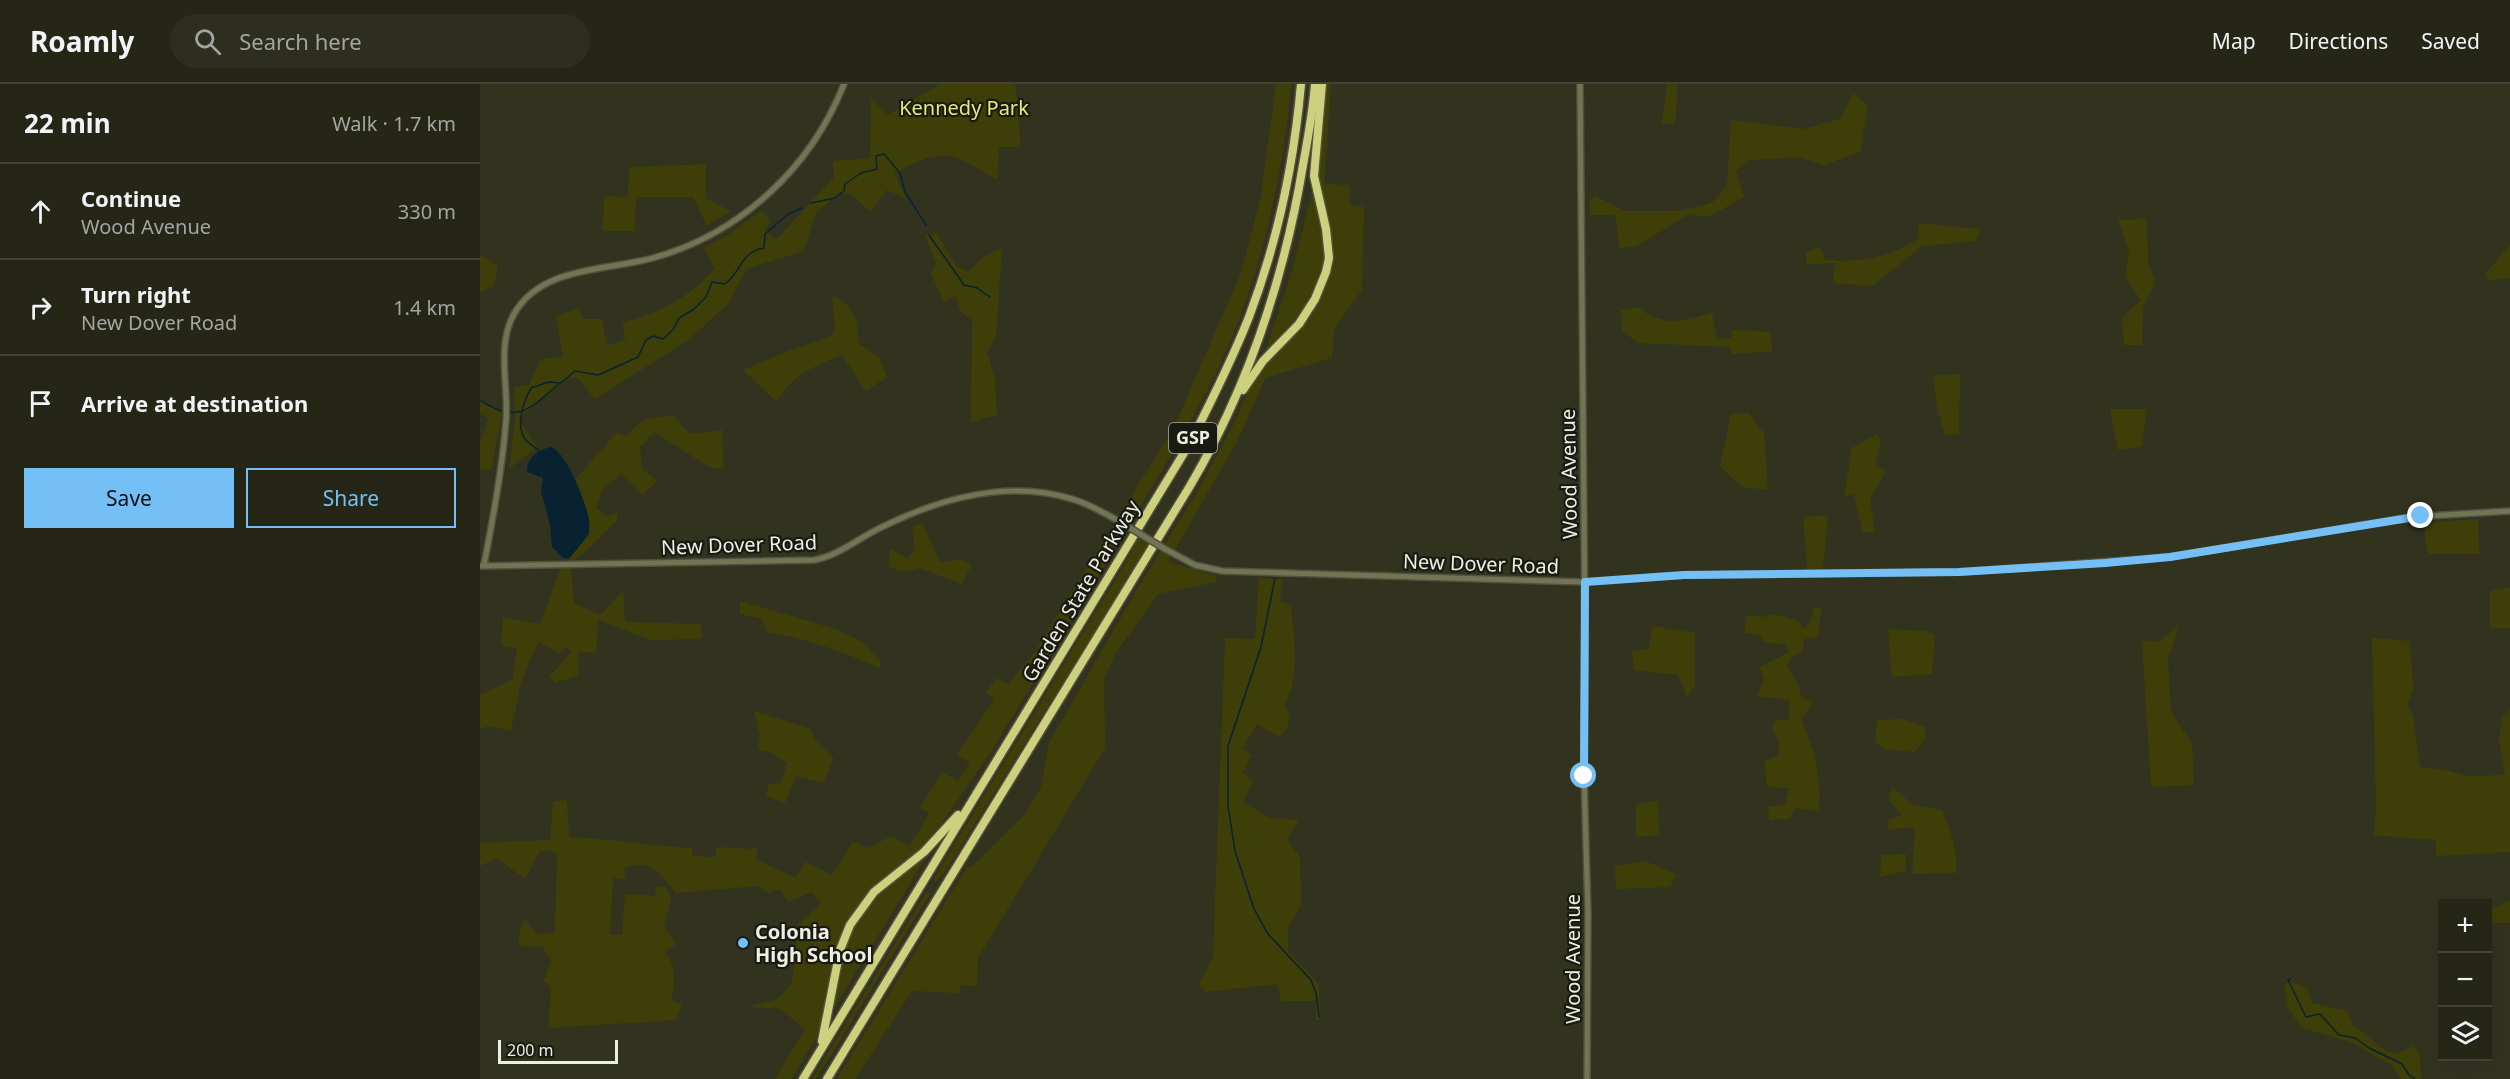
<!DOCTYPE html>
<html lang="en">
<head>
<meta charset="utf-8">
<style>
  body { margin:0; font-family:"Noto Sans",sans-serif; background:#2e2e20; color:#f1f3f6 }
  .controls { position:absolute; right:18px; bottom:18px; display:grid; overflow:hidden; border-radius:0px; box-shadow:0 6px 24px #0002 }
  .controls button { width:54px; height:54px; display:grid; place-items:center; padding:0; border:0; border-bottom:2px solid #424336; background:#262617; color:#f1f3f6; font:30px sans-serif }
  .scale { position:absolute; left:18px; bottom:15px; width:120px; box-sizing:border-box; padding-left:6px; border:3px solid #eeefe3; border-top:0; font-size:16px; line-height:21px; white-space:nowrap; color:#eeefe3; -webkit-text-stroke:4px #191a11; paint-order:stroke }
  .stop { position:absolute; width:18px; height:18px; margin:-14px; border:4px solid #74c0f6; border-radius:50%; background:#fff }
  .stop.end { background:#74c0f6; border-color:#fff; box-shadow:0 2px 6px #0008 }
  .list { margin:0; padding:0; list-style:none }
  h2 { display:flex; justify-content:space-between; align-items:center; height:78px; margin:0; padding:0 24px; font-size:26px }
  h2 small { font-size:20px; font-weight:400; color:#a4a5a1 }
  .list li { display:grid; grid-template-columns:39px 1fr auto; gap:18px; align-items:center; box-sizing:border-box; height:96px; padding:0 24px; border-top:2px solid #424336 }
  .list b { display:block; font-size:22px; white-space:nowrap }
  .list p { margin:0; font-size:20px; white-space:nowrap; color:#a4a5a1 }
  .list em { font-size:20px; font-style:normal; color:#a4a5a1 }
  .actions { display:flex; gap:12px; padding:18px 24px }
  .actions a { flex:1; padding:14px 0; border:2px solid #74c0f6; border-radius:0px; text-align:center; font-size:21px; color:#74c0f6 }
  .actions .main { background:#74c0f6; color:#111 }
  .icon { flex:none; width:33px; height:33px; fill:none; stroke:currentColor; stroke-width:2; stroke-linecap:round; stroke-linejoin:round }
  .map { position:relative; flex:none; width:2030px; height:995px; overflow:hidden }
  header { display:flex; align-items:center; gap:36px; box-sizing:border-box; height:84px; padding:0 30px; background:#262617; border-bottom:2px solid #424336 }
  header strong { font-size:28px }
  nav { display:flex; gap:33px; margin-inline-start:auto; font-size:21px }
  .search { width:420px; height:54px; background:#2e2e20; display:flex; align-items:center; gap:15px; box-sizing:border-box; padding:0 21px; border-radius:33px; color:#a4a5a1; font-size:22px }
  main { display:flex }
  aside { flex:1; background:#262617 }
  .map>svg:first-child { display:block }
  .green { fill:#3e3f08 }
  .water { fill:#092232 }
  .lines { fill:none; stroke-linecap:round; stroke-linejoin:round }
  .stream { stroke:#092232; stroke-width:1.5 }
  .minor-casing { stroke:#50513e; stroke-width:8 }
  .highway-casing { stroke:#50513e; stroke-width:11 }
  .minor { stroke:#727554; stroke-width:5 }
  .highway { stroke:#cdd17d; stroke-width:8 }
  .minor-bridge-casing { stroke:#50513e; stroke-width:8; stroke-linecap:butt }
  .minor-bridge { stroke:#727554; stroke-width:5 }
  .route { stroke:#74c0f6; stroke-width:8 }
  .poi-dot { fill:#74c0f6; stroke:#191a11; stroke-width:2 }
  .labels { text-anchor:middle; stroke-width:4.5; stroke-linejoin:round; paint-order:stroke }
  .shield { fill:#191a11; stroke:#aeafa4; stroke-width:1.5 }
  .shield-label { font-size:18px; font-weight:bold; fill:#eeefe3 }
  .park-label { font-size:20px; fill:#e5e978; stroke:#191a11 }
  .street-label { font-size:20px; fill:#eeefe3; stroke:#191a11 }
  .poi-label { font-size:20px; font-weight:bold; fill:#eeefe3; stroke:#191a11; text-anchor:start }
</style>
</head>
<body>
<header>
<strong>Roamly</strong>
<div class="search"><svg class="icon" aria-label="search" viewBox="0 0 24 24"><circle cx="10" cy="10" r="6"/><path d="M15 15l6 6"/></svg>Search here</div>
<nav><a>Map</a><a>Directions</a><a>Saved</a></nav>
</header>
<main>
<aside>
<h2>22 min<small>Walk · 1.7 km</small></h2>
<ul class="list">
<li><svg class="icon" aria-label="ahead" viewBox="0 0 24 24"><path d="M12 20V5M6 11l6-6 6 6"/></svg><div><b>Continue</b><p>Wood Avenue</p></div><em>330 m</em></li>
<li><svg class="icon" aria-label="right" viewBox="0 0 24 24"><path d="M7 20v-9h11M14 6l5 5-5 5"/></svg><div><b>Turn right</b><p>New Dover Road</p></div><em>1.4 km</em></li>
<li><svg class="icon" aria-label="arrive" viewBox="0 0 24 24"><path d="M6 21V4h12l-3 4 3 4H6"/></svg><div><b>Arrive at destination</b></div></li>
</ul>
<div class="actions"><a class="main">Save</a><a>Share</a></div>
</aside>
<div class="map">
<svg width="2030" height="995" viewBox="0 0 2030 995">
  <rect width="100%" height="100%" fill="#32331f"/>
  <g class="green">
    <path d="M460,0H535L541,63H519L517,96C470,68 465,62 415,89L426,115L407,106L390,128L371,110H358L336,129L324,167L266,185L249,219L207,257L115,315L98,294H90L38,334L57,363L29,385L35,336L34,303L49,301L61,275L83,273L76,232L100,224L103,235H122L127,261L145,256L143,239C181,227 207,216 234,185L224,163L243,154L282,127L291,137L284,145L296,156L354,93L353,77L390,74L391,14L408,31Z"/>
    <path d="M796,0H811C804,84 785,170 754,249C738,288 717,326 696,363L512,666L450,756L451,765L311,995H295L325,945L300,925L269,923L298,915L312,899L318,841L341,819L332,808L308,818L300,805L288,809L278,802L196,809C180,790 172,774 144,784L145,795L133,794L130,851H142L145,810L175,812L176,802L186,803L191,814L184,842L196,860L185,868C196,882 196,899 191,916L202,920L196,936L68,944L71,903L64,897L71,876L62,863L39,862V850L45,836L57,850L75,849L77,769L61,766L45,795L17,774L0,782V759L70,756L73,718L87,716L89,753C130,755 170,762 212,764V772L236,773V763L277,765L276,775L315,794L326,778L352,791L373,758L389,764L411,752L430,762L449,729L440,724L462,688L478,697L490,679L477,671L514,615L506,609L516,594L528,600L555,568L694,343L761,189L781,111Z"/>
    <polygon points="845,0 851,0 844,100 869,101 870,121 884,123 882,206 854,244 852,274 785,294 760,352 688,478 736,492 737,498 678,510 635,570 624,595 625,664 498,874 497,902 480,901 479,909 432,907 375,995 357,995 487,783 493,782 546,729 561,703 569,659 658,504 716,410 755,338 785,269 809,197 839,84"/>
    <polygon points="1187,0 1197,0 1196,33 1193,40 1182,39"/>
    <polygon points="1373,9 1388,22 1380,68 1344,81 1317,73 1270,76 1256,87 1264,113 1229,133 1209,130 1157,162 1140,164 1135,131 1110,131 1110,116 1115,112 1145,127 1199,127 1232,119 1247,101 1251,36 1324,45 1360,35"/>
    <polygon points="226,80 226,114 250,127 227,142 213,113 156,113 155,147 123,147 124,112 148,113 149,83"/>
    <polygon points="1667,135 1668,179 1675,199 1663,224 1662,261 1644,261 1642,234 1661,216 1645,192 1649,168 1638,136"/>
    <path d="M1438,139L1500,145L1496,157L1442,162L1392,202L1353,199L1355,179L1326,180V168L1340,163L1345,176C1380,179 1411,173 1439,154Z"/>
    <polygon points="457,149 476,182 488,188 506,171 522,164 516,252 507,268 515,295 517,331 491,338 492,236 481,228 475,212 464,218 451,189 456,179 445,151"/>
    <polygon points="2030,161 2030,194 2008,196 2005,190"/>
    <polygon points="0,170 18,183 13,203 0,208"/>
    <path d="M352,211C375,223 378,235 379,260L399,273L407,293L386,307L362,271C335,282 311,291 297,318L263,286L311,266L352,252L355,243Z"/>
    <path d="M1157,223C1185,244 1201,237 1232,229L1237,255L1251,254L1252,246L1290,248L1293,267L1252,270L1250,263L1158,259L1142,247L1141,226Z"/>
    <polygon points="1480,290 1479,350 1465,351 1457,324 1453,291"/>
    <polygon points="0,316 22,329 11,386 0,385 0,359 9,334 0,330"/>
    <polygon points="1630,325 1667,325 1662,362 1638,366"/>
    <polygon points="1269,329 1284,350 1288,406 1262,403 1240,382 1251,330"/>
    <polygon points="193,331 210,350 242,346 244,385 231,384 174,348 160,363 162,385 177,397 163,411 141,390 122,406 116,424 126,432 137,429 137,436 106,467 90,479 94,519 120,531 143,507 145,538 221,540 221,555 170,556 118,536 116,569 99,568 98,592 75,599 70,592 92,567 86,563 79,569 58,558 41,598 31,647 9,642 0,645 0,611 33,595 37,564 21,562 23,533 60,540 83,478 93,470 109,450 108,431 95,396 136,349 146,352 163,336"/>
    <polygon points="1397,350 1401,358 1395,381 1406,387 1390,415 1395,448 1383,449 1373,410 1364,413 1372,364"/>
    <polygon points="1348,431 1343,484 1327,486 1323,433"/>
    <polygon points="1998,435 1999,470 1949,470 1945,455 1945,439"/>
    <polygon points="442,439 460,479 479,475 492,480 482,500 439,484 421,488 408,482 411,465 428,475 435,464 432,443"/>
    <polygon points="658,454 669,461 464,789 454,799 454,794 646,478"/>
    <path d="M779,494L803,496L800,517L811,522C814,554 820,592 805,621C812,635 810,642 799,653L777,640L763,664L772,672L763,688L773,697L763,718L790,734L819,736L807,754L820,774L821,821L808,844V868L839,900L840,935L836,936V917H801L797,900L726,908L719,900L733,873L745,554L775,555Z"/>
    <polygon points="2030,503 2030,544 2010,545 2010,507"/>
    <path d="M260,517L356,545L382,558L400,575V584C363,568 328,555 287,548L282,535L260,530Z"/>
    <path d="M1334,523L1341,524L1338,553L1324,555L1323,566L1311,574L1307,582L1318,600L1322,614L1333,618L1321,635C1334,664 1342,695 1339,727L1315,724L1310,735L1289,736L1288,723L1305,720L1309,704L1287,703L1284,677L1298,672L1300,659L1292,646L1294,637L1309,635V616L1277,612L1284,596L1280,583L1309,568L1304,560L1284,559L1280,551L1264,549L1267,531L1283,533L1294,530L1319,537L1324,545L1330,538Z"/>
    <polygon points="1699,541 1688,576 1691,628 1712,660 1714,701 1671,703 1662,557 1679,558"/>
    <polygon points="1172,542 1215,549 1215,601 1207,613 1198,591 1154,586 1152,567 1169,565"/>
    <polygon points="1408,545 1447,547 1455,551 1452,590 1412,593"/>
    <polygon points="1892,554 1930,557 1933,605 1927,623 1933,631 1940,683 1965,686 1988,692 2025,691 2019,656 2023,632 2030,626 2030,768 1956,772 1956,756 1894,751 1896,723"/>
    <polygon points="274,627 331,645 335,656 354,675 343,699 316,692 305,719 286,712 289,700 301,699 307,679 290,668 278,665 280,651"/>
    <polygon points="1423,635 1444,643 1446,654 1434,668 1404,665 1395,657 1397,636"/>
    <path d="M1412,703L1433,721L1462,726C1471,747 1478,766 1476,789L1432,790L1435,747L1433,743L1407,746L1409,736L1422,731L1409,716Z"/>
    <polygon points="1178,717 1179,751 1156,753 1156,720"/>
    <polygon points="1426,770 1426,787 1400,793 1401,771"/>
    <polygon points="1165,777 1197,790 1190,803 1136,805 1135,782"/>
    <polygon points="447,807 450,810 336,995 332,995"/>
    <polygon points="2030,816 2030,839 2008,839 2008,823 2017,823"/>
    <polygon points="1810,897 1827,904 1832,919 1867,927 1873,941 1906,967 1917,970 1933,962 1940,970 1941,995 1922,995 1911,981 1871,958 1822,944 1808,924 1804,902"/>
  </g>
  <path class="water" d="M71,363C86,368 104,414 108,431C110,437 109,444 109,450L89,475L83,474L72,463L70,441L61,407L63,394L47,388C46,374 58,366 71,363Z"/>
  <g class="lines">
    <g class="stream">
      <polyline points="331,119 355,114 364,107 365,100 381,89 397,85 396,72 404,70 420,89 425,108 446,141"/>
      <polyline points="449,151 484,201 497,204 510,213"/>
      <path d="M0,316C37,341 50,325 79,300"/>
      <path d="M59,367C55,362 48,360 45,355C35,341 44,317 51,304L69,298L81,299L95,287L118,291L125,288L158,273L166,256L173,252L183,255L193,246L199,234L214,225L226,213L232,198L245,200C261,189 260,168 284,164L285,150L308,130L322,124"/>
      <polyline points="795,494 781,563 748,662 748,722 755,767 774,825 788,850 831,896 836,909 839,933"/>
      <polyline points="1810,895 1808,896 1826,933 1840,930 1859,951 1875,954 1889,964 1922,980 1929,991 1935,995"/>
    </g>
    <defs>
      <g id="minor">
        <polyline points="1100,0 1105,547 1104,692 1108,830 1107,995"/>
        <polyline points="685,465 715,481 742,487 1105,498 1204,491 1479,488 1690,473 1931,433 2030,427"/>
        <path d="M4,481C13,434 22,386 26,337C29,303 16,262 34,230C61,182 126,187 173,174C260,150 331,84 364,0"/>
        <path d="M0,482L334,476C358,472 379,454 400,444C458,415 528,395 592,415C610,420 626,430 642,439"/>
      </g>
      <g id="highway">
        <polyline points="763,306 783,277 819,240 835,215 846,188 849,174 846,145 834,92 842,0"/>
        <polyline points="342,957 360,866 370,841 394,808 444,768 478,731"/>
        <path d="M323,995L710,359C731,318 752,276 769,233C797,159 814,79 821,0"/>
        <path d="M347,995L710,402C769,302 804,195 823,81C828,54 833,27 835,0"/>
      </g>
    </defs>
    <use href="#minor" class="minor-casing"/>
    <use href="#highway" class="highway-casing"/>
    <use href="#minor" class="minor"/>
    <use href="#highway" class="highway"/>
    <defs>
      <polyline id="minor-bridge" points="642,439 685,465"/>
    </defs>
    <use href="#minor-bridge" class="minor-bridge-casing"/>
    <use href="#minor-bridge" class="minor-bridge"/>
  </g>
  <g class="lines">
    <polyline class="route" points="1104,692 1105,498 1204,491 1479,488 1625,479 1690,473 1941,432"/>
  </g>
  <circle class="poi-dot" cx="263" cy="859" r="6"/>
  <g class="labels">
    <rect class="shield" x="689" y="339" width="48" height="30" rx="4.5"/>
    <g class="shield-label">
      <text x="713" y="360">GSP</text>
    </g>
    <g class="park-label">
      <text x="484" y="31">Kennedy Park</text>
    </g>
    <g class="street-label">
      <text transform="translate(1089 390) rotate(-91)" y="7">Wood Avenue</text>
      <text transform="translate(259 461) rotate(-2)" y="7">New Dover Road</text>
      <text transform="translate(1001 480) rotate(2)" y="7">New Dover Road</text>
      <text transform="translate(601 507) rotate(-59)" y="7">Garden State Parkway</text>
      <text transform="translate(1093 875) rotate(-90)" y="7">Wood Avenue</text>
    </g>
    <g class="poi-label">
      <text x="275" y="855">Colonia<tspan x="275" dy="23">High School</tspan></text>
    </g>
  </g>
</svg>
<div class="controls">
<button>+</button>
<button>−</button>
<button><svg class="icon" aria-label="layers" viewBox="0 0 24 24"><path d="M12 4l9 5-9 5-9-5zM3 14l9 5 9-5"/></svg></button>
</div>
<div class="scale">200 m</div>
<div class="stop" style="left:1104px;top:692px"></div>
<div class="stop end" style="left:1941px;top:432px"></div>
</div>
</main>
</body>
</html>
